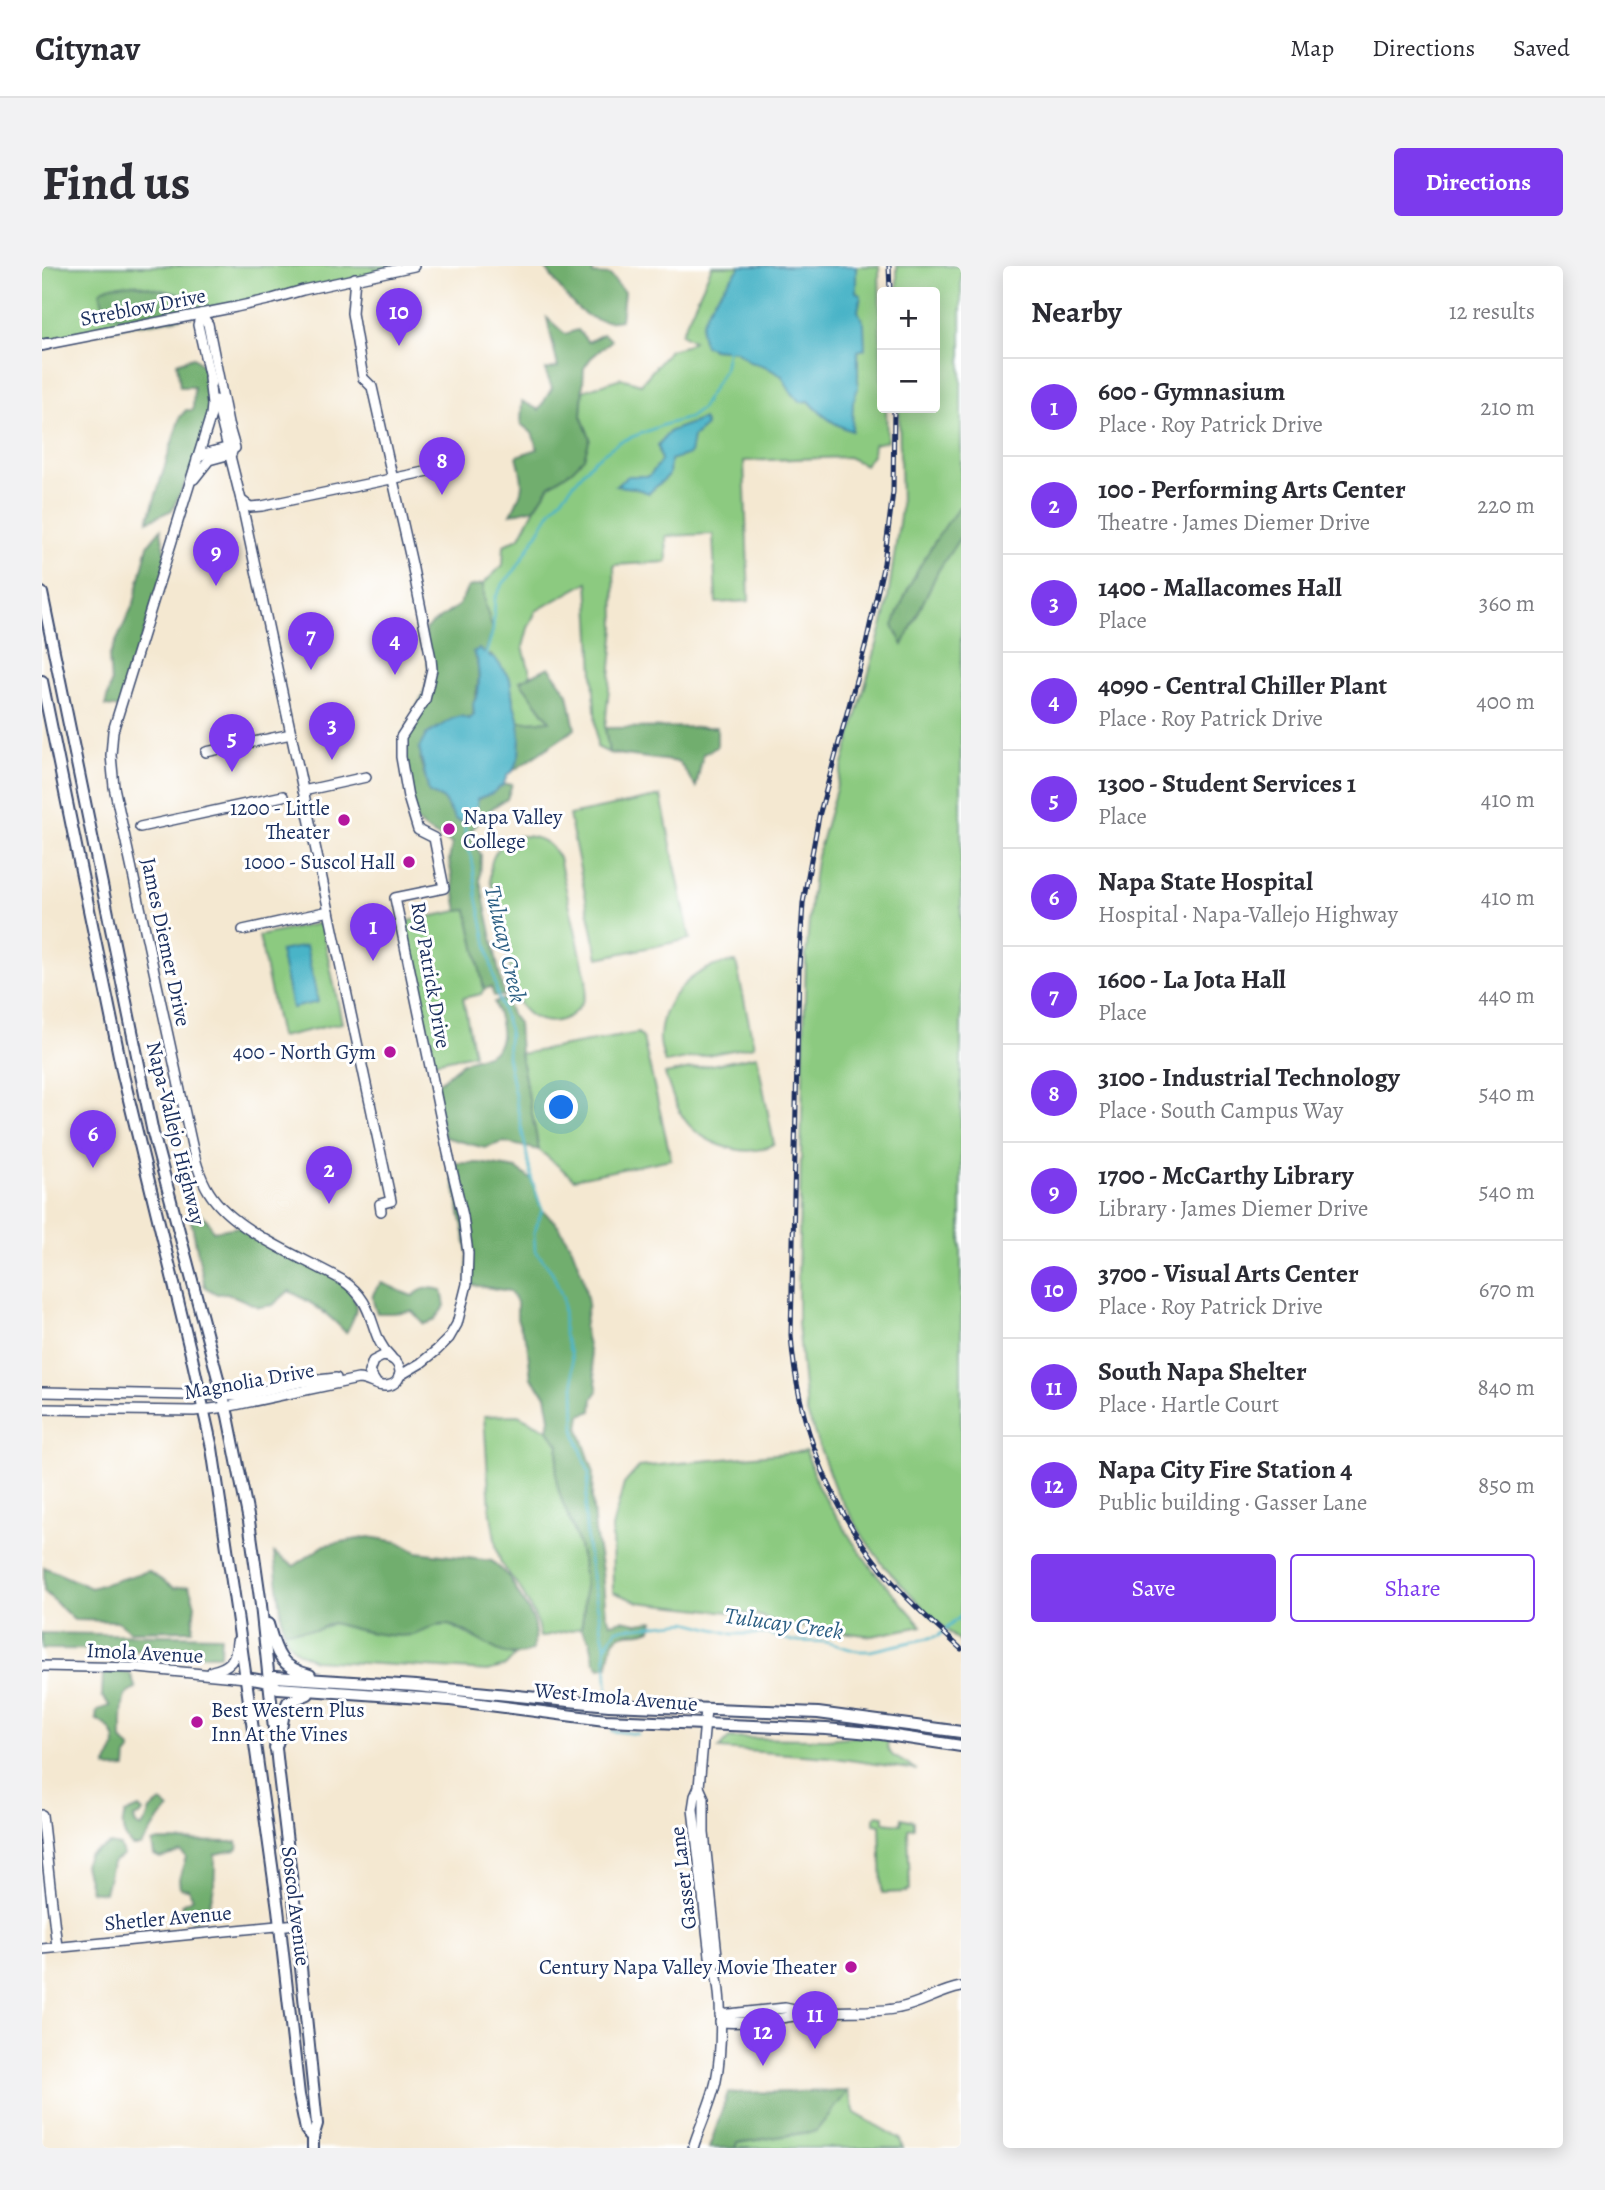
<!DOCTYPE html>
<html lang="en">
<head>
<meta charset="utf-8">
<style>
  body { margin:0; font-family:Alegreya,serif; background:#f2f2f3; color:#2b2b33 }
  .controls { position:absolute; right:21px; top:21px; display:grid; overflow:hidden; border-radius:7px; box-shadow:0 4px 18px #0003 }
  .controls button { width:63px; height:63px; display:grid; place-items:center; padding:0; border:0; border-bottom:2px solid #e1e1e2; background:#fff; color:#2b2b33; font:35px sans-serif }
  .you { position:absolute; left:520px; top:842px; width:24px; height:24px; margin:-18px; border:5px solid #fff; border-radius:50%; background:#1a73e8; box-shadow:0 0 0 10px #1a73e833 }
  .badge { display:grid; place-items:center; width:46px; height:46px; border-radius:50%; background:#7c3aed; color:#fff; font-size:23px; font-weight:700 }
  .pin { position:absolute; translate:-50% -58px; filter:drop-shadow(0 2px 4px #0008) }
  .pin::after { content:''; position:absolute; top:37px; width:24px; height:21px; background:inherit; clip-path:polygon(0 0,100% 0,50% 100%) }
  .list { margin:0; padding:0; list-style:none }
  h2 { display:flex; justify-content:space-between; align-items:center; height:91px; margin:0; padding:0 28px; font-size:30px }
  h2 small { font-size:23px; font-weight:400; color:#7c7c81 }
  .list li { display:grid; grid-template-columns:46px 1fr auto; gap:21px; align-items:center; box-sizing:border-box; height:98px; padding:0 28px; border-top:2px solid #e1e1e2 }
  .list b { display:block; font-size:26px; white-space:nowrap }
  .list p { margin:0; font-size:23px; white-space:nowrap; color:#7c7c81 }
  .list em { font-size:23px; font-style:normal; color:#7c7c81 }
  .actions { display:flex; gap:14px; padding:21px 28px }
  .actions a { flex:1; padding:16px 0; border:2px solid #7c3aed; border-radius:7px; text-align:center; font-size:24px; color:#7c3aed }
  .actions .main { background:#7c3aed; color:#fff }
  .map { position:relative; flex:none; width:919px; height:1882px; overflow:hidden; border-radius:7px }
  header { display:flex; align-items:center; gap:42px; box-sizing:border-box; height:98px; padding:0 35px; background:#fff; border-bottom:2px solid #e1e1e2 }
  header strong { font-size:33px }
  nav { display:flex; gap:38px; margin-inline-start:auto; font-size:24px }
  .intro { display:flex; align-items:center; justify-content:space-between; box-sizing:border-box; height:168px; padding:0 42px }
  h1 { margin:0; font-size:49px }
  .button { padding:18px 32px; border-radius:7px; background:#7c3aed; color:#fff; font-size:24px; font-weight:700 }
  main { display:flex; gap:42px; padding:0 42px }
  aside { flex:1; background:#fff; border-radius:7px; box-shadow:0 4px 18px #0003 }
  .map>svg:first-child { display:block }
  .green { fill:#8cca80; stroke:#547c6f; stroke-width:2 }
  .forest { fill:#71ae6e; stroke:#466e66; stroke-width:2 }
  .water { fill:#4ab4c7; stroke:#327292; stroke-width:2 }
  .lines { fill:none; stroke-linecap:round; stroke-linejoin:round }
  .stream { stroke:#4ab4c7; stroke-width:2.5 }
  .minor-casing { stroke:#3c4b6f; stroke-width:12 }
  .major-casing { stroke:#3c4b6f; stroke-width:14 }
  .minor { stroke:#fff; stroke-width:9 }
  .major { stroke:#fff; stroke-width:10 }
  .rail-casing { stroke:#1b2f5e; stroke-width:5 }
  .rail { stroke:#fff; stroke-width:2.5; stroke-dasharray:8; stroke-linecap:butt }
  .poi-dot { fill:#b5179e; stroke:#fff; stroke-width:2.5 }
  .labels { text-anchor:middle; stroke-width:6; stroke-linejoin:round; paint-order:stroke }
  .street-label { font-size:21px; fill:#1b2f5e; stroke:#fff }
  .poi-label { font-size:21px; fill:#1b2f5e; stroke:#fff; text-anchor:end }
  .water-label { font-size:23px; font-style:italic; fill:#2b5e83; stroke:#fff }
</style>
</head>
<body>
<header>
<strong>Citynav</strong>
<nav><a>Map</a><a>Directions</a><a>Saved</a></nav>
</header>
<div class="intro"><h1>Find us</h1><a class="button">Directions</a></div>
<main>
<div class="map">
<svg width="919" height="1882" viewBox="0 0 919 1882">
  <rect width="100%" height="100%" fill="#fff"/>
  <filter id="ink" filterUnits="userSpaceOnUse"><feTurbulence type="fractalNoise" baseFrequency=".0143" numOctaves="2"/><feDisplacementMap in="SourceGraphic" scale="14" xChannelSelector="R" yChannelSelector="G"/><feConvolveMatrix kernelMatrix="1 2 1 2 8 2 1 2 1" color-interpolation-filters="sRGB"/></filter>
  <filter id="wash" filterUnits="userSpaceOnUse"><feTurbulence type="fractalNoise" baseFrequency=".00686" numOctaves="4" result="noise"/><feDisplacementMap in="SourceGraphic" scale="28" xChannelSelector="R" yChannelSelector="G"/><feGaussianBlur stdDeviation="1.57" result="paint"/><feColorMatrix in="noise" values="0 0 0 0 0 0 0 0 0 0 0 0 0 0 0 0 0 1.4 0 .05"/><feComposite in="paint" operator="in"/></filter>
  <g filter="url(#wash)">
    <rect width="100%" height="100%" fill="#f4e8d1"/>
    <g class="green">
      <polygon points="0,0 372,0 0,78"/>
      <polygon points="670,0 837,0 840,142 844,142 845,175 832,178 831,187 823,199 806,191 702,195 707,335 674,337 671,268 624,270 625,296 572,299 573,361 563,462 567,487 555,481 546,316 494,345 486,362 481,381 489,410 478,415 508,456 477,456 471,435 468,415 449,389 443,388 451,364 443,339 441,318 461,299 462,279 478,271 493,242 508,219 530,204 548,172 539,150 541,125 579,112 599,118 628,84 643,80 651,75 639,68"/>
      <polygon points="855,0 919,0 919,1377 893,1354 842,1300 822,1272 793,1223 764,1144 756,1057 756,1012 764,689 769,633 774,594 844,346 859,243 857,142 893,142 893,26 855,26"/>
      <polygon points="619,530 648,673 556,692 527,549"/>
      <path d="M477,570C496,569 509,576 517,592L544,712C549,754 498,773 476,736L448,613C447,592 456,576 477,570Z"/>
      <polygon points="425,643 442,723 439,728 421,732 432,788 392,796 362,656"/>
      <polygon points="279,657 300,757 238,771 217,670"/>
      <path d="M694,696L712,780L623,797C621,789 617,778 618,770C620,729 655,698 694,696Z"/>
      <polygon points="596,767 601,772 629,893 532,913 497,884 478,788"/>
      <path d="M715,790L732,878C705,894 660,878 643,854C633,840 628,823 623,808Z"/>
      <path d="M476,1149L506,1164L517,1179C516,1189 514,1202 515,1212C516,1228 524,1245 530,1259C543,1291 546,1330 539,1362L498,1371L494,1353L479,1324L459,1297L454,1280L448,1242L442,1150Z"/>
      <polygon points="764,1185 776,1221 813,1279 831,1304 880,1360 830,1370 739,1358 715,1349 596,1336 571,1326 570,1262 582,1218 597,1201"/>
      <path d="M290,1357L325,1366L372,1369L392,1360L408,1359L454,1383L473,1390L463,1400L446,1405L272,1394C256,1387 246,1381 241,1364H275Z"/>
      <polygon points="839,1468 847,1469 845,1481 850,1489 875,1504 786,1491 677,1483 687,1472 785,1473"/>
      <polygon points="835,1549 842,1550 842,1556 859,1558 860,1552 872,1555 872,1562 866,1563 868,1624 865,1624 865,1626 840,1627 838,1559 832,1558 832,1552"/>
      <polygon points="806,1825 813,1847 858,1873 861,1882 694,1882 696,1877 774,1865"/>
    </g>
    <g class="forest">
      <path d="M502,0H551V8L568,9L582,26L579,54C540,63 522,27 502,0Z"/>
      <path d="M92,18L151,31L138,52L99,59L67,48L60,35L58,26C66,18 80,19 92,18Z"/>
      <path d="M505,52L523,68L536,64L546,76L561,68L570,74L549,92L542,102L539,150L548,172L542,192L530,204L508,219L493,242L469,248C483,221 482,219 475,190L496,183L490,167L479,158L480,135L497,144L510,122L503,104L516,101Z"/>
      <polygon points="151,91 165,104 170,139 155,193 130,244 106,255 138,151 144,144 151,144 152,121 138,121 135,97"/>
      <path d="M917,241L919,242V270L896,305L861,379L851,360C866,316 889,278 917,241Z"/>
      <polygon points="119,263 124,297 78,442 63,440 69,417 67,391 92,337 106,279"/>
      <path d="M441,318L443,339L451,364L443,388L433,389C439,405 437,420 432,435C431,441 433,446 430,452H412L384,469L378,494L388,527L401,533L414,554L421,555L435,534L450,527L461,519L470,518L465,533C448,541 438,553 427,568L439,589L438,614L462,730H452L449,721L442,723L425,644L416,645L407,594L410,578C395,569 382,565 372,552L359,471L368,456L388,413L383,363L417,339L426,321Z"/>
      <polygon points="507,401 526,428 533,463 471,505 477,489 477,456 508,455 478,415"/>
      <polygon points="675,461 675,481 661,488 654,521 637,496 567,487 563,462"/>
      <path d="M463,733L469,748L476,757L478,788L497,884L461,876L443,882L402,871L392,819C404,813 411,802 423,796C431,791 441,792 449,787C467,776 457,752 452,736Z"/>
      <path d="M408,897H438L475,903L490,914L500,944L516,959L530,982L541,1011L546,1038L542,1062L556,1125L551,1132L550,1145L539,1149L537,1163L551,1204L550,1231L553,1266L560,1305L564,1348L569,1357L580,1354L595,1357L612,1355L609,1363C600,1367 595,1366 586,1367C568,1368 568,1388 566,1400L558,1402L552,1394L548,1374L539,1362C546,1330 543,1291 530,1259C524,1245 516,1228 514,1212C514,1202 516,1189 517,1179L506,1164L508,1152L504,1129L489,1112L485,1076L475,1053V1036L467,1025L425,1018L426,987Z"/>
      <path d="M147,945C160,945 167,954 171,965L202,960L306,1017C306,1025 309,1026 312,1033C318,1044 309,1057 304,1067C288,1049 270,1036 247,1025L231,1039L217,1041L185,1027L175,1028L163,1021Z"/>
      <path d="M339,1017C351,1020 359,1027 371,1030C381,1021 388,1021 400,1024L403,1040L391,1055L382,1058L370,1045L351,1047H335C329,1032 328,1029 339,1017Z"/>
      <path d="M327,1271L357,1276L375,1286L450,1295L467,1311L491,1353L493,1369L490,1384C460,1402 433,1363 406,1359C392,1357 383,1367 370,1369C344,1372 315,1364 290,1357L275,1364H241L232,1287L252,1300L283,1279Z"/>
      <polygon points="2,1301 49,1322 106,1305 132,1322 147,1320 153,1339 150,1364 88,1365 75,1355 32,1354 2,1325"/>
      <polygon points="0,1367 179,1370 178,1389 160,1389 153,1384 0,1383"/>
      <path d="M75,1405L88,1407L94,1423C90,1425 86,1426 84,1429C79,1434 80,1465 80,1474L89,1484L85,1489L84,1502L69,1503L64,1501C66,1494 70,1489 72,1483C76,1469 65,1459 54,1453L55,1444L68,1440L60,1430L61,1407Z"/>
      <path d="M119,1536L127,1543C114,1554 109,1568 98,1580H90C81,1571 78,1561 83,1548L97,1542L101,1546L99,1549L92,1552L94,1559L99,1562L104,1555L108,1544Z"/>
      <path d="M117,1575L194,1576L196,1580L194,1584L173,1588C173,1612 175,1642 151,1656L142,1646L140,1638L151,1632L146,1623L138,1622L137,1613L144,1591L139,1586L118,1592L112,1589L110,1577Z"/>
      <polygon points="68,1578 78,1580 81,1589 70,1597 63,1627 49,1625 42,1599 46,1589"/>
      <polygon points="806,1825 774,1865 696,1877 694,1882 667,1882 686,1827"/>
    </g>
    <g class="water">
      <path d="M699,0H814V26L819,29L816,45L822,58L823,83L816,85V122L811,136L810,165C792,159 779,149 767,135L758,136L748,125L740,110L722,100L708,96L694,85L670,83V82L663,80C661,74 659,70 659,63C661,43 687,15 699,0Z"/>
      <polygon points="661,153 664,160 651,171 648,188 628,194 627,209 607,227 592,222 574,220 586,210 607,210 619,195 616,179 628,165"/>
      <path d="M437,383L443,388L453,392L468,413L471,435L477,456L478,472L477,489L471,505L466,508L461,519L450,527L435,533C436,549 431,557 414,554L401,533L387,527L377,482L384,469L412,452L419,450L427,453L432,449L431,437L436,428L437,412L435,393L431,386Z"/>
      <polygon points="264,680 276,736 250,742 238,685"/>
    </g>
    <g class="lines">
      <g class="stream">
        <polyline points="443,391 451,364 453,332 460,319 474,303 510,243 552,194 577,176 621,159 647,152 659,143 682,103 686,81"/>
        <polyline points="423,553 423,579 430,592 435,631 456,731 467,764 465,790 490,914 500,944 492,967 493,984 510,1006 521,1033 522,1069 529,1087 532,1117 533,1167 547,1207 543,1247 546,1288 563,1381"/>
        <polyline points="566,1430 563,1381 575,1363 645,1356 691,1368 727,1368 750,1375 783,1376 815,1385 828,1385 896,1370 919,1350"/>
        <polyline points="570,1465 596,1468"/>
      </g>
    </g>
  </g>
  <g filter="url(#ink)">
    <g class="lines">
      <defs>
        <g id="minor">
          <polyline points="313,12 310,47 321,112 330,121 370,298 389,393 390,403 383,434 359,471 359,491 366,531 376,564 392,572 402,622 353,632 406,887 421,950 426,987 425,1018 415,1058 407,1072 395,1084 379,1097 357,1110"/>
          <polyline points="159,48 156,59 169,117"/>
          <polyline points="159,48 166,58 186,158 193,182"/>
          <polyline points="0,79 194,41 230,33 261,24 372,0"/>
          <path d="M167,112L170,139L169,149L71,465L69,489L72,521L149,875C153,893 157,910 167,926C191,965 260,991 300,1014C337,1038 325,1069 349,1091"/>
          <polyline points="174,134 199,234 208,241 220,240 406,201"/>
          <polyline points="155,193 161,188 188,181"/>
          <polyline points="152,213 167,194 189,188 190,186"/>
          <polyline points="199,234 349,935 338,938 339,945"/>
          <polyline points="164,486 249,468"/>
          <polyline points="261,525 324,511"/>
          <polyline points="98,561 241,530"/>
          <polyline points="201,664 287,645"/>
          <polyline points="0,1126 197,1130 258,1116 294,1112"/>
          <path d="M0,1143L152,1145L184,1141L316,1113C326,1113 334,1121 344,1120C364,1118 362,1092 341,1090L331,1095L327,1106L334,1117"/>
          <polyline points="0,1400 96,1402 204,1412"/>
          <path d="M170,1405C188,1401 194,1394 195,1375"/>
          <polyline points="657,1521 662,1532 662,1567 675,1689 673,1700"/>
          <polyline points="0,1549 15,1681"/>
          <polyline points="0,1683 255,1658"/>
          <polyline points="678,1749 743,1742 762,1746"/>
          <path d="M678,1756C709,1758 741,1752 770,1747C799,1743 829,1748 857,1742C879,1738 897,1725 919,1721"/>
          <path d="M651,1882C658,1859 669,1838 674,1815C680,1784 682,1717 668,1690L651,1543L653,1530L657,1521L664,1443"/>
        </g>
        <g id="major">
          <polyline points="0,79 5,78"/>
          <polyline points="0,327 111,867 186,1150 207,1255 219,1339 236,1501 253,1643 275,1858 271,1871 271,1882"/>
          <polyline points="0,415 81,809 150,1092 170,1182 195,1349 236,1643 257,1829 264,1864 271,1871"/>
          <path d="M226,1358C234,1386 237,1401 268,1409"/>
          <polyline points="204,1412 227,1416 236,1422 408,1434 563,1454 784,1463 839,1468 919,1480"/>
          <polyline points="227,1416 233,1411 374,1420 567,1439 776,1447 919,1466"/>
          <path d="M233,1482C242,1465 238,1452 246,1436L266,1428"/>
        </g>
      </defs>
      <use href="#minor" class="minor-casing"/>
      <use href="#major" class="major-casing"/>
      <use href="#minor" class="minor"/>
      <use href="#major" class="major"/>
      <defs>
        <g id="rail">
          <polyline points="847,0 848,26"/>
          <path d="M852,142L851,226L842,297L824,377L777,550L761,637L757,701L749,1069C755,1155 785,1236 840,1304C864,1333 892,1358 919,1383"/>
        </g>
      </defs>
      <use href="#rail" class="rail-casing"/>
      <use href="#rail" class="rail"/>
    </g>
  </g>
  <g class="poi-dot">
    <circle cx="302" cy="554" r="7"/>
    <circle cx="407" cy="563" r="7"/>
    <circle cx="367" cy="596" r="7"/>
    <circle cx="348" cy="786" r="7"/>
    <circle cx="155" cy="1456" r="7"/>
    <circle cx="809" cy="1701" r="7"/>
  </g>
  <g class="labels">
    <g class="street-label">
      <text transform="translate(101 41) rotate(-11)" y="7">Streblow Drive</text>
      <text transform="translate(124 676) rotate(78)" y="7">James Diemer Drive</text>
      <text transform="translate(389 709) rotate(80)" y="7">Roy Patrick Drive</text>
      <text transform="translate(134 867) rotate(76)" y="7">Napa-Vallejo Highway</text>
      <text transform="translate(207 1115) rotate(-10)" y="7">Magnolia Drive</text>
      <text transform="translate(103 1387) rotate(3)" y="7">Imola Avenue</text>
      <text transform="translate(574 1431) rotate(5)" y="7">West Imola Avenue</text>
      <text transform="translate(641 1612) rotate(-97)" y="7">Gasser Lane</text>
      <text transform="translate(254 1640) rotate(83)" y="7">Soscol Avenue</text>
      <text transform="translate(126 1652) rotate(-5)" y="7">Shetler Avenue</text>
    </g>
    <g class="poi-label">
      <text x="288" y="549">1200 - Little<tspan x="288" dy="24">Theater</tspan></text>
      <text x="421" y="558" text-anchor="start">Napa Valley<tspan x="421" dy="24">College</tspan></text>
      <text x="353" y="603">1000 - Suscol Hall</text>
      <text x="334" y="793">400 - North Gym</text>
      <text x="169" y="1451" text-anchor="start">Best Western Plus<tspan x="169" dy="24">Inn At the Vines</tspan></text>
      <text x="795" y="1708">Century Napa Valley Movie Theater</text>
    </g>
    <g class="water-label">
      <text transform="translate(464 678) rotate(77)" y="8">Tulucay Creek</text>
      <text transform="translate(742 1357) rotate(8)" y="8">Tulucay Creek</text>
    </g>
  </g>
</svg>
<div class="controls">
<button>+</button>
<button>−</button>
</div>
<div class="you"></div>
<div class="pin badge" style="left:331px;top:695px">1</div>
<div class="pin badge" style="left:287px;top:938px">2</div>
<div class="pin badge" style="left:290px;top:494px">3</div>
<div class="pin badge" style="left:353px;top:409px">4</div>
<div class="pin badge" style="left:190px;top:506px">5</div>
<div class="pin badge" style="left:51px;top:902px">6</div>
<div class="pin badge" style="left:269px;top:404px">7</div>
<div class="pin badge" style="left:400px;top:229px">8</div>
<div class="pin badge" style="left:174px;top:320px">9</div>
<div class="pin badge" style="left:357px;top:80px">10</div>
<div class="pin badge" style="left:773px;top:1783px">11</div>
<div class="pin badge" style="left:721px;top:1800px">12</div>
</div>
<aside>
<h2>Nearby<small>12 results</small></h2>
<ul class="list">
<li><span class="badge">1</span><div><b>600 - Gymnasium</b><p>Place · Roy Patrick Drive</p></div><em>210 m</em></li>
<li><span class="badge">2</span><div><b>100 - Performing Arts Center</b><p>Theatre · James Diemer Drive</p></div><em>220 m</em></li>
<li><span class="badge">3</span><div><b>1400 - Mallacomes Hall</b><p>Place</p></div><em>360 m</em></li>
<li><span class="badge">4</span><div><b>4090 - Central Chiller Plant</b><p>Place · Roy Patrick Drive</p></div><em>400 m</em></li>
<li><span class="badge">5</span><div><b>1300 - Student Services 1</b><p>Place</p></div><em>410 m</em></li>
<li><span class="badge">6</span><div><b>Napa State Hospital</b><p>Hospital · Napa-Vallejo Highway</p></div><em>410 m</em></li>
<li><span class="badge">7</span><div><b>1600 - La Jota Hall</b><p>Place</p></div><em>440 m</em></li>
<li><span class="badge">8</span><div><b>3100 - Industrial Technology</b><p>Place · South Campus Way</p></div><em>540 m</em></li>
<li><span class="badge">9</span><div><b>1700 - McCarthy Library</b><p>Library · James Diemer Drive</p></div><em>540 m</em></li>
<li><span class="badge">10</span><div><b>3700 - Visual Arts Center</b><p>Place · Roy Patrick Drive</p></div><em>670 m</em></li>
<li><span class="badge">11</span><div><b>South Napa Shelter</b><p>Place · Hartle Court</p></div><em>840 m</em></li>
<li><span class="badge">12</span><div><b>Napa City Fire Station 4</b><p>Public building · Gasser Lane</p></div><em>850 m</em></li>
</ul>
<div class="actions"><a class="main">Save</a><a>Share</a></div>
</aside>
</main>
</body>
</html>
